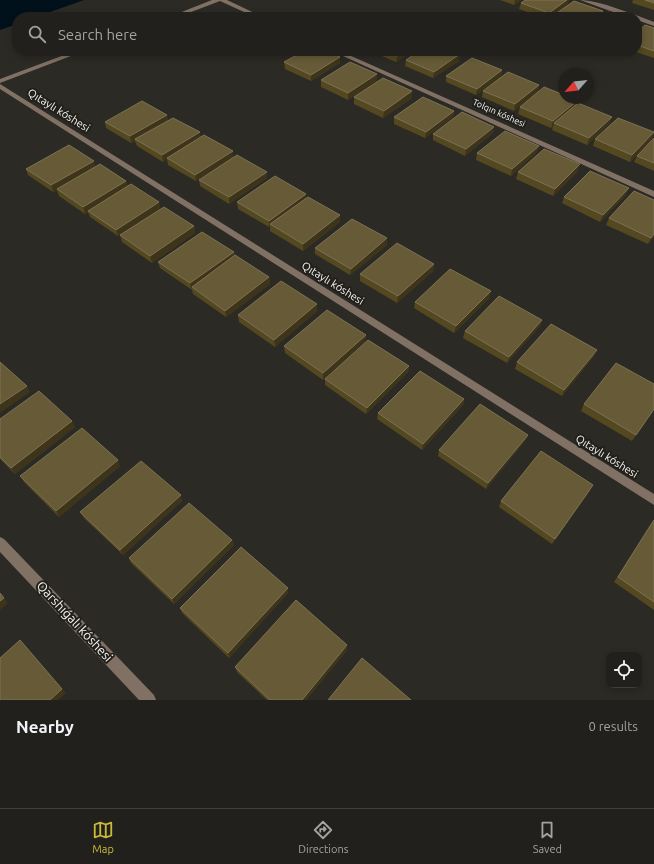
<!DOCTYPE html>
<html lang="en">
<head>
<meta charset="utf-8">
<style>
  body { margin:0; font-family:Ubuntu,sans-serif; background:#2d2d29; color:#f1f3f6 }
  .controls { position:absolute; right:12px; bottom:12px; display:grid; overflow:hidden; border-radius:8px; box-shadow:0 2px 6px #0003 }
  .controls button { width:36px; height:36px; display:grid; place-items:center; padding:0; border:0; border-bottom:1px solid #3e3e3b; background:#21201c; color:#f1f3f6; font:20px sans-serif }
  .compass { position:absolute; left:558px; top:68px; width:36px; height:36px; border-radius:50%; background:#21201c; box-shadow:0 2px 6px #0003; rotate:243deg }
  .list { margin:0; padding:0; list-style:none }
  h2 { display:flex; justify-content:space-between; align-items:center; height:52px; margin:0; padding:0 16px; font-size:17px }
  h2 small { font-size:13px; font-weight:400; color:#a2a3a3 }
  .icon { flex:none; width:22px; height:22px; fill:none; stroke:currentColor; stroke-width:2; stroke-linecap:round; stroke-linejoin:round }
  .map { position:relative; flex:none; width:654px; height:700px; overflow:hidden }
  .search { position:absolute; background:#21201c; box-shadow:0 2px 6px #0003; left:12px; right:12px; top:12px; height:44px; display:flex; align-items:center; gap:10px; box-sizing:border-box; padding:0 14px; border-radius:16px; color:#a2a3a3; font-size:15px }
  .sheet { height:108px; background:#21201c }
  nav { display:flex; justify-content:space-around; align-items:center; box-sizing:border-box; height:56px; border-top:1px solid #3e3e3b; background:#21201c; font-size:11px; color:#a2a3a3 }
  nav a { display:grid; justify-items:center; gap:2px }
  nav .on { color:#cbba39 }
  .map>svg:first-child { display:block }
  .water { fill:#00111b }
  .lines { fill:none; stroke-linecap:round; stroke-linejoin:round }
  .minor { fill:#817164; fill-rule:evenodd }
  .wall { fill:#544821 }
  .shaded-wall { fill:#3d3419 }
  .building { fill:#665a37; stroke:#7c7254 }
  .labels { text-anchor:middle; stroke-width:4; stroke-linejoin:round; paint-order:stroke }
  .far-street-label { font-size:9px; fill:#f6f4f1; stroke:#22201b }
  .street-label { font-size:11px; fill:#f6f4f1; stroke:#22201b }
  .near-street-label { font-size:13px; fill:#f6f4f1; stroke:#22201b }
</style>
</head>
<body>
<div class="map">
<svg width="654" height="700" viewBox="0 0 654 700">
  <rect width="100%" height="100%" fill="#2c2a25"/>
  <polygon class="water" points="0,0 84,0 36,17 17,17 17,24 0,30"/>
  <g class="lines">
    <g class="minor">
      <polygon points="212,0 227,0 263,17 255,17 220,1 178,17 169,17"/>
      <path d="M580,0C599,0 635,15 654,22V26L637,20V17H627Z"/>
      <polygon points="75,51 84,51 0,83 0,79"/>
      <polygon points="332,51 340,51 654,191 654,197"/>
      <polygon points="0,84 654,494 654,505 0,89"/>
      <polygon points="0,537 4,539 154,695 156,700 139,700 0,552"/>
    </g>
  </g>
  <g class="wall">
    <polygon points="500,0 521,0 514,5"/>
    <polygon points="525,0 569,0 567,5 550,17 541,17 519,9 521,3"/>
    <polygon points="633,0 654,0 654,10 632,3"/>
    <polygon points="654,28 654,58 633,51 637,51 637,32"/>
    <polygon points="370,51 413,51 396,62"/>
    <polygon points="340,57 340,63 311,81 285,69 284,62"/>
    <polygon points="406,60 459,61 433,78 405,66"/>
    <polygon points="502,70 501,77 476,95 446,82 446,76"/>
    <polygon points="377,74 377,81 348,100 321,87 321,80"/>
    <polygon points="539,85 538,91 514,111 482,97 483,91"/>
    <polygon points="354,97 412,98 383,118 354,104"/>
    <polygon points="576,104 610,123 587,145 552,130 553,127 551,128 518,114 520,107"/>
    <polygon points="454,111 453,117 425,138 394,124 394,117"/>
    <polygon points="168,121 200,138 233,151 233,157 196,181 168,165 167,159 163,162 137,146 135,141 131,143 106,128 105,122"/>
    <polygon points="493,133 465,156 433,140 433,134"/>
    <polygon points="654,133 652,139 630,162 593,146 595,139"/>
    <polygon points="654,138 654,171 634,162 637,156"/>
    <polygon points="537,152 511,176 476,160 477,153"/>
    <polygon points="96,167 126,181 128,187 161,209 118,236 90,217 88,212 85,214 59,196 57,190 53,192 28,175 26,169"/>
    <polygon points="578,171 553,196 516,179 518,172"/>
    <polygon points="267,178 229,204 200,186 199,180"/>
    <polygon points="306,194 306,198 340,215 340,222 303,251 270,231 270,227 269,227 238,209 237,202"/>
    <polygon points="626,195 600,222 562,203 564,197"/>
    <polygon points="609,218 654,237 648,244 606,225"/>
    <polygon points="194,226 195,233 152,263 122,242 120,235"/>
    <polygon points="387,245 350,275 315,254 315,248"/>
    <polygon points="234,252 235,256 269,277 270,284 226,317 193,294 192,290 160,268 158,262"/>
    <polygon points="434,264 433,271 397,303 360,281 360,274"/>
    <polygon points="491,291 489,298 454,333 414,308 415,302"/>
    <polygon points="317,311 275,347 239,322 238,315"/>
    <polygon points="542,320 540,326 507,363 463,338 465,331"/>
    <polygon points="366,335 365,341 323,380 285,353 284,346"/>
    <polygon points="594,356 562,396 515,369 517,362"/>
    <polygon points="409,366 408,372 366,414 325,385 325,379"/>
    <polygon points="464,399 463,405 422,450 377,419 378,413"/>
    <polygon points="584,404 654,410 632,441 581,411"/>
    <polygon points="0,419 75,427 15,474 0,459"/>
    <polygon points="528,435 525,441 486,489 438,456 439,450"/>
    <polygon points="120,466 59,517 24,482 20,476"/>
    <polygon points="590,491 552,544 499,507 501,501"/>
    <polygon points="182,501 123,555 84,518 80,512"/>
    <polygon points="654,520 654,610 614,582 650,525"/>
    <polygon points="232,540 234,545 174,604 131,563 129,558"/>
    <polygon points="288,588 288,593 229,658 182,613 180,608"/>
    <polygon points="347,650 306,700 267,700 237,672 235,667"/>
  </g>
  <g class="shaded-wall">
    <polygon points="515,0 521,0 514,5"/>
    <polygon points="567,0 569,0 567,5 550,17 548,17 549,13"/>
    <polygon points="603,11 601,17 595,17"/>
    <polygon points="404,51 413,51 396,62 397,56"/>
    <polygon points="460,54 459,61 433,78 434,72"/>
    <polygon points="340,57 340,63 311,81 311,75"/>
    <polygon points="502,70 501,77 476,95 477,89"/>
    <polygon points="377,74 377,81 348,100 348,93"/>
    <polygon points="539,85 538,91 514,111 515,104"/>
    <polygon points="412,91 412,98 383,118 384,111"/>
    <polygon points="577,101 575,107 554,123 553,127 551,128 553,121"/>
    <polygon points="454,111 453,117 425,138 426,132"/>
    <polygon points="167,115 169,122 135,139 135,141 131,143 130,136"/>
    <polygon points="612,117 610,123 587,145 589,138"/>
    <polygon points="494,127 493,133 465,156 466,149"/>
    <polygon points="200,132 201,139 167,158 167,159 163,162 162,155"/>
    <polygon points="654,132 652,139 630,162 632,155"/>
    <polygon points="539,146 537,152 511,176 512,169"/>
    <polygon points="233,151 233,157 196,181 195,175"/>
    <polygon points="94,161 96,168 57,189 57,190 53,192 51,185"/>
    <polygon points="580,164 578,171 553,196 555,189"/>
    <polygon points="267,172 267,178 229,204 229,197"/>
    <polygon points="126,181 128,188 88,211 88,212 85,214 83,207"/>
    <polygon points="629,188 626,195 600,222 603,215"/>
    <polygon points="306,194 306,200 270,224 270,227 269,227 269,221"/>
    <polygon points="159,202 161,209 118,236 116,230"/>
    <polygon points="340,215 340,222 303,251 303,244"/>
    <polygon points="194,226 195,233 152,263 150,256"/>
    <polygon points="654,234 654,237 648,244 651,238"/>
    <polygon points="387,238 387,245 350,275 351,269"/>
    <polygon points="234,252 235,259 192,287 192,290 190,283"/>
    <polygon points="434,264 433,271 397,303 398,296"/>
    <polygon points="269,277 270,284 226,317 225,311"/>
    <polygon points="491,291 489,298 454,333 456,326"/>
    <polygon points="317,304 317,311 275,347 274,340"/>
    <polygon points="542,320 540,326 507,363 509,357"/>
    <polygon points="366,335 365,341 323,380 323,373"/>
    <polygon points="597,350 594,356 562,396 564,390"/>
    <polygon points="409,366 408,372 366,414 367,408"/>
    <polygon points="27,386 30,392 0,413 0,404"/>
    <polygon points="464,399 463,405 422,450 423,444"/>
    <polygon points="654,409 654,410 632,441 636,435"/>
    <polygon points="72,421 75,427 15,474 11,468"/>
    <polygon points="528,435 525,441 486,489 488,483"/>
    <polygon points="118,460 120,466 59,517 56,511"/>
    <polygon points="593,485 590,491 552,544 555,539"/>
    <polygon points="181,495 182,501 123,555 120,550"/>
    <polygon points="232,540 234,545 174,604 172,599"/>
    <polygon points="288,588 288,593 229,658 228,653"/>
    <polygon points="4,598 8,603 0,610 0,601"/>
    <polygon points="24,645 66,693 58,700 50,700"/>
    <polygon points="347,645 347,650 306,700 302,700"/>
  </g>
  <g class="building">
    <polygon points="525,0 567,0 549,13 521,3"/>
    <polygon points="645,0 654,0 654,3"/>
    <polygon points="574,1 603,11 595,17 558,17 554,15"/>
    <polygon points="608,12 623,17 601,17"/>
    <polygon points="366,14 373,17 361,17"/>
    <polygon points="645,25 654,28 654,51 637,45 637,32"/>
    <polygon points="304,51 327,51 340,57 311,75 284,62"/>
    <polygon points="385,51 404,51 397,56"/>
    <polygon points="419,51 451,51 460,54 434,72 406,60"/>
    <polygon points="472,58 502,70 477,89 446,76"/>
    <polygon points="350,62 377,74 348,93 321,80"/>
    <polygon points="508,72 539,85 515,104 483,91"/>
    <polygon points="383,78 412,91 384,111 354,97"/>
    <polygon points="544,87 564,95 564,98 571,98 577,101 553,121 520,107"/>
    <polygon points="423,97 454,111 426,132 394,117"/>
    <polygon points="142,101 167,115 130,136 105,122"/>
    <polygon points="578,103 612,117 589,138 554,123"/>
    <polygon points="462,112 494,127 466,149 433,134"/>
    <polygon points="173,118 200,132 162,155 135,139"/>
    <polygon points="618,118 654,132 632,155 595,139"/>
    <polygon points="505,131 539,146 512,169 477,153"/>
    <polygon points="204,135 233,151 195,175 167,158"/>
    <polygon points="654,138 654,163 637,156"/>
    <polygon points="69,145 94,161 51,185 26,169"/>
    <polygon points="544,149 580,164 555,189 518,172"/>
    <polygon points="237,155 267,172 229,197 199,180"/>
    <polygon points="100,164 126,181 83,207 57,189"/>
    <polygon points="590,171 629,188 603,215 564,197"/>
    <polygon points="275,176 306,194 269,221 237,202"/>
    <polygon points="131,184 159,202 116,230 88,211"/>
    <polygon points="634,191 654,200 654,234 651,238 609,218"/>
    <polygon points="308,197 340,215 303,244 270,224"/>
    <polygon points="164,207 194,226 150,256 120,235"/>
    <polygon points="352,219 387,238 351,269 315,248"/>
    <polygon points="202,232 234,252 190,283 158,262"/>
    <polygon points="397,243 434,264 398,296 360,274"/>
    <polygon points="235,255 269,277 225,311 192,287"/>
    <polygon points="450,269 491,291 456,326 415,302"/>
    <polygon points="281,281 317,304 274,340 238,315"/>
    <polygon points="499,296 542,320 509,357 465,331"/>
    <polygon points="327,310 366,335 323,373 284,346"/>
    <polygon points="551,324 597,350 564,390 517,362"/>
    <polygon points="368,340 409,366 367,408 325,379"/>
    <polygon points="0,362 27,386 0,404"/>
    <polygon points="616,363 654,384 654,409 636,435 584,404"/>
    <polygon points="420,371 464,399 423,444 378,413"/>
    <polygon points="39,391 72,421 11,468 0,457 0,419"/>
    <polygon points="480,404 528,435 488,483 439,450"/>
    <polygon points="82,428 118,460 56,511 20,476"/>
    <polygon points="541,451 593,485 555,539 501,501"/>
    <polygon points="141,461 181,495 120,550 80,512"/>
    <polygon points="189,503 232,540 172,599 129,558"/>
    <polygon points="654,520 654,602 618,577"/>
    <polygon points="241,547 288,588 228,653 180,608"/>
    <polygon points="0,593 4,598 0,601"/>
    <polygon points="296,600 347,645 302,700 270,700 235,667"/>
    <polygon points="20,640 62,689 50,700 0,700 0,658"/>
    <polygon points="362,658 411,700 328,700"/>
  </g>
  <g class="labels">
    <g class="far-street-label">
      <text transform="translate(499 113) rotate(24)" y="3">Tolqın kóshesi</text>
    </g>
    <g class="street-label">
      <text transform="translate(59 110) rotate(32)" y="4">Qıtaylı kóshesi</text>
      <text transform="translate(333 283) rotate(32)" y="4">Qıtaylı kóshesi</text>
      <text transform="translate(607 456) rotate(32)" y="4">Qıtaylı kóshesi</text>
    </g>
    <g class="near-street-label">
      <text transform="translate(75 621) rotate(47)" y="5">Qarshıǵalı kóshesi</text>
    </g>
  </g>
</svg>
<div class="controls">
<button><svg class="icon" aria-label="locate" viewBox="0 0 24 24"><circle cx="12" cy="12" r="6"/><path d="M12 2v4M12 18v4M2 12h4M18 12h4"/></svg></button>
</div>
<svg class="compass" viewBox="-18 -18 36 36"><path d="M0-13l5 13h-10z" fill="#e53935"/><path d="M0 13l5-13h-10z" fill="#a2a3a3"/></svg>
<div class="search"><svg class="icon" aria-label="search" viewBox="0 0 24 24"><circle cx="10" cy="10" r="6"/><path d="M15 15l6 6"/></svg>Search here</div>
</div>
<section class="sheet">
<h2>Nearby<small>0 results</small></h2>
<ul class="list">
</ul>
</section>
<nav>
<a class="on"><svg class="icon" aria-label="map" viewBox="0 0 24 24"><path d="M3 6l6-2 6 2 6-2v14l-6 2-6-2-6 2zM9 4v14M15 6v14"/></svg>Map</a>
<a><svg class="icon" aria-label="directions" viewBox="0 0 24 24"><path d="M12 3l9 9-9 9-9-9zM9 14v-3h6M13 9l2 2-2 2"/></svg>Directions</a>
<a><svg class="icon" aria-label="saved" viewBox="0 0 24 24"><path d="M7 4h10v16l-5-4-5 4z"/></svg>Saved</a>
</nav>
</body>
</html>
